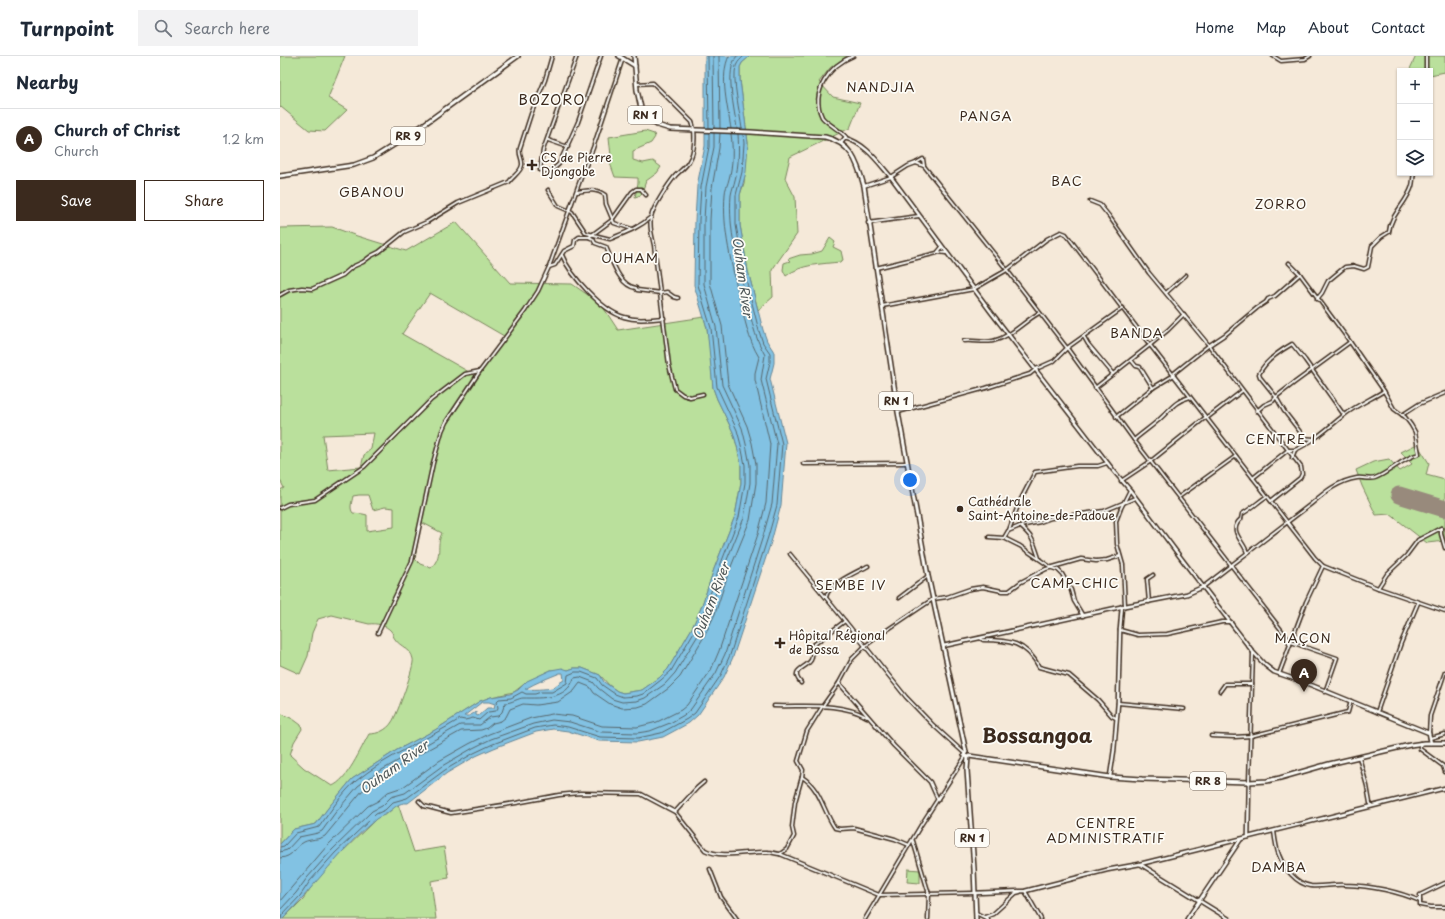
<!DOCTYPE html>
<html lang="en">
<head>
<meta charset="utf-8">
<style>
  body { margin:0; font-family:"Playpen Sans",sans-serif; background:#f2f2f3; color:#1f2937 }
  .controls { position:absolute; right:12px; top:12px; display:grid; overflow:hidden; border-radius:0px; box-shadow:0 1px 3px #0004 }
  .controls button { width:36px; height:36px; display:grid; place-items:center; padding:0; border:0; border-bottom:1px solid #e0e1e3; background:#fff; color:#1f2937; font:20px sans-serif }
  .you { position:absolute; left:630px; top:424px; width:14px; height:14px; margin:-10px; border:3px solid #fff; border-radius:50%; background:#1a73e8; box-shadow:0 0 0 6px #1a73e833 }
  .badge { display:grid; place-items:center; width:26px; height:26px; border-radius:50%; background:#3b2a1e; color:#fff; font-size:13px; font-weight:700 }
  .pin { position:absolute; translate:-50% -33px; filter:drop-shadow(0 1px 2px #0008) }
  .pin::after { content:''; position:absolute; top:21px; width:14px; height:12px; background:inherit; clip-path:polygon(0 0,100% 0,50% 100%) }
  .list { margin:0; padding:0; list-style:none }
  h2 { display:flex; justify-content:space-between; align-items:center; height:52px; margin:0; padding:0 16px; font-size:17px }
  h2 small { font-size:13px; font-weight:400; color:#747a83 }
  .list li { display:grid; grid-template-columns:26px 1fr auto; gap:12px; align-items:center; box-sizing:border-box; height:60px; padding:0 16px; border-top:1px solid #e0e1e3 }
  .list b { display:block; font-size:15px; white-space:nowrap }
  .list p { margin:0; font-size:13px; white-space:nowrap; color:#747a83 }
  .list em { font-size:13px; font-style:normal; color:#747a83 }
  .actions { display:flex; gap:8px; padding:12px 16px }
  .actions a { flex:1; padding:9px 0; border:1px solid #3b2a1e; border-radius:0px; text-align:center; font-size:14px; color:#3b2a1e }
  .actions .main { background:#3b2a1e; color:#fff }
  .icon { flex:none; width:22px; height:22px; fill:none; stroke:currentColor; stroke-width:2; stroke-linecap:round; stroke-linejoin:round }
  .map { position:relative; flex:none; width:1165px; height:863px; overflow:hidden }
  header { display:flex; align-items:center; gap:24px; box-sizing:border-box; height:56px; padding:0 20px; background:#fff; border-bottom:1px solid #e0e1e3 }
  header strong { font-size:19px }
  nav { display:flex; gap:22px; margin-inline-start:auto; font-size:14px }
  .search { width:280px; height:36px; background:#f2f2f3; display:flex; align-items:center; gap:10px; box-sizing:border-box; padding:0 14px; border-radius:0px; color:#747a83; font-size:15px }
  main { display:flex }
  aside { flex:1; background:#fff }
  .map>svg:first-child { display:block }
  .green { fill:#bae09c; stroke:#7a855d; fill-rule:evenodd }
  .water { fill:#82c2e3; stroke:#668594; fill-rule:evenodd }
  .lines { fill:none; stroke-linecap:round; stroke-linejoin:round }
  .shore { stroke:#57676d; stroke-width:1 }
  .runway { stroke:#988a7c; stroke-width:17 }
  .minor-casing { stroke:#3b2a1e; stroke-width:5 }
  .tertiary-casing { stroke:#3b2a1e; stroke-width:5.5 }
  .secondary-casing { stroke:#3b2a1e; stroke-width:5.5 }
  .primary-casing { stroke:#3b2a1e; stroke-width:6 }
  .minor { stroke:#fdfcf7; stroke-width:2 }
  .tertiary { stroke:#fdfcf7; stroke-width:2.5 }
  .secondary { stroke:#fdfcf7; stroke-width:2.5 }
  .primary { stroke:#fdfcf7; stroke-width:3 }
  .poi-dot { fill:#3b2a1e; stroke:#fdfcf7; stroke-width:1.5 }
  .labels { text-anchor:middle; stroke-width:3.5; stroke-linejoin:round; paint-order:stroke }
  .shield { fill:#fdfcf7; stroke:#75695f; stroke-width:1 }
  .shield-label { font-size:11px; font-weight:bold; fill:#3b2a1e }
  .poi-label { font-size:12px; fill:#3b2a1e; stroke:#fdfcf7; text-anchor:start }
  .neighbourhood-label { font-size:13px; letter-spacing:1px; fill:#3b2a1e; stroke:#fdfcf7 }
  .water-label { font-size:13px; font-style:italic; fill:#505859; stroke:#fdfcf7 }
  .quarter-label { font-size:14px; letter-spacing:1px; fill:#3b2a1e; stroke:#fdfcf7 }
  .town-label { font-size:20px; font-weight:bold; fill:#3b2a1e; stroke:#fdfcf7 }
</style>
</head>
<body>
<header>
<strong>Turnpoint</strong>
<div class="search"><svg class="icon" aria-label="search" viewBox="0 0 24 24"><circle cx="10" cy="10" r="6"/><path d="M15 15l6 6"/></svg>Search here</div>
<nav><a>Home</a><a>Map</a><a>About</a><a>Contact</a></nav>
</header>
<main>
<aside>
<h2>Nearby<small></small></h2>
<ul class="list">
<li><span class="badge">A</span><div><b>Church of Christ</b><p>Church</p></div><em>1.2 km</em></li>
</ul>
<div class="actions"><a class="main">Save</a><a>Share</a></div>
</aside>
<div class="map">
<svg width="1165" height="863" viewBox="0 0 1165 863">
  <rect width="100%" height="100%" fill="#f5e9d9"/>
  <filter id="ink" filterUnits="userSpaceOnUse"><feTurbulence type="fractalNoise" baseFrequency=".025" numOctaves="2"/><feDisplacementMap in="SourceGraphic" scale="8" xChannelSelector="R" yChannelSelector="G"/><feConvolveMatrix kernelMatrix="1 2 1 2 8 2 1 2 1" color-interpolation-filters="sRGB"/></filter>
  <g filter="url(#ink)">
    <g class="green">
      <polygon points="0,0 65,0 48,42 67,54 45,75 29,74 1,51 0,52"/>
      <polygon points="470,0 567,0 550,12 539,26 553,41 580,47 570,72 510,101 505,122 515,141 517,178 492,214 493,241 478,254 468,215 460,169 460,139 464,127 468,87 460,24 460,11 462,7"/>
      <polygon points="1136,0 1165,0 1165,16 1150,19 1150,15 1129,15"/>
      <polygon points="365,75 374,78 375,81 371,87 353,95 353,104 363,107 373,105 381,111 377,117 366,125 361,139 355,141 358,127 358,122 335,121 330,107 331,100 329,81"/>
      <path d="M176,166L230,227L292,228L321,248L338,274L424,261L427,272L430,290L433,332L437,343L453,376L457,390L461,409V427L455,460L434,513L421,552L412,572L388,613L379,622L362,634L343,637L337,635L329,629L320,619L302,612H294L288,614H271L248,625L234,636L211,641L200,645L155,674L117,694L72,723L48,752L36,768L14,773L0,788V657L13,663L21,669L22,673L14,686L10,699L24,712L52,730C67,725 81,692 89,678C98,678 107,674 112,666C117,659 135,609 133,603C131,592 120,591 115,583C113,581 113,577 111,575C106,569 96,567 89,568L52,559L38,563L32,577L28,600L20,618L0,609V434L4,432L0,424V172L52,171L77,180L126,195ZM150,237L224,280L196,320L122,278ZM94,377L91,393L84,399L81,411L48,414L43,379ZM79,439H88L93,454L105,451L114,452V471L87,475V459L83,458L73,457C69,452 72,446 73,440ZM141,466L162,477C155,491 164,498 151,512L140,508L135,503Z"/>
      <path d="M550,182L555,186L553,191L561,195L563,204L560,206C542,208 521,208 506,220L503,214L504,207L510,205L508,203L520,199L532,198L542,195Z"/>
      <polygon points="1137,388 1149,407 1146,419 1165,424 1165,485 1147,487 1110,458 1096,459 1082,430 1076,414 1093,406 1109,403 1120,415 1132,408 1121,396"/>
      <polygon points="118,748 134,796 164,791 169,822 151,825 156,863 3,863 23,843 34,827 58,800 93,766 98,761 107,758"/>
      <polygon points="628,813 640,814 640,827 627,826"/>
    </g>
    <path class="water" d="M425,0H470L462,7L460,11V24L468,87L466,116L460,139V169L468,215L483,274L487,285L494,296V307L490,323L506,387L501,449L492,483L453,601L444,621L418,659L409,667L383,681L358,686L319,685L288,675L273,673L256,676L214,692L196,700L167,717L128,747C118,746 115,752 107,757C104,760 100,760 96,763C61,792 35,830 3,863H0V788L14,773L36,768L48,752L72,723L117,694L155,674L200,645L211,641L230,638L238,634L247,625L271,614L282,612L288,614L294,612H302L320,619L324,626L337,635L343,637L362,634L379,622L388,613L412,572L421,552L434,513L455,460L461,427V409L457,390L453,376L437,343L433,332L427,272L414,229L415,164L417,130L425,90ZM280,617H283L284,624C280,626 276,630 272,632C268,633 249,634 245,633C257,626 268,622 280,617ZM202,646H209L215,648L214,652H207L198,660L196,659V656L189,660H184Z"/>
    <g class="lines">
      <g class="shore">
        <polyline points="428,0 429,72"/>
        <polyline points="433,0 434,72"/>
        <polyline points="439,0 440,72"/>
        <path d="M449,0C439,20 448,52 451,73"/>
        <path d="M457,0C444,14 455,55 457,73"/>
        <path d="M462,73C460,57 452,24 456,10C458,5 461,3 464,0"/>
        <path d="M0,791L4,790L16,777L39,771C50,756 62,737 76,725C107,700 146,684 180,663L185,664L193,662L199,664L208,656L216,655L218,652L217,645L219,643L231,642L242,636L246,638H255L261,636H272L287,627L288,619L295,616H301L317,622L322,629L335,638L343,641L357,640L363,638L381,624L391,615L415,574L425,553L438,515L459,461L465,427V409L461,389L457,374L437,331L431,272L418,229L419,164L421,131L429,91V77"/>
        <path d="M0,796L7,794L19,781L38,777L42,775L55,757L78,730L95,718L180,669H200L210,661L218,660L222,656L225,647C231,647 239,642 243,642C261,642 287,644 294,622L300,621L313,626L318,632L332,643L342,646L357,645L365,642L385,628L395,617L420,576L430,556L442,516L464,462L470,427V409L466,388L462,372L442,329L436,271L424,228V164L426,131L434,91V77"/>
        <path d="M0,802C14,801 14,791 24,786C30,783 39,784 45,780L82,735L124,707L181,675L201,674L207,672L213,667L221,665L226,661L230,653L243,648L256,649L278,646L294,635L300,627L310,631L314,637L330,648L342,652L358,651L367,648L389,632L400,621L425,579L435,558L448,518L470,464L476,427V408L472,387L467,370L448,328L442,270L430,227V164L432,132L439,92L440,77"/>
        <path d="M0,845L47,790L88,750L98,745L108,736L123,731L159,705L189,688L209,678L251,662L272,658L292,660L322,670L357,671L377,666L401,654L407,649L431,614L439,595L478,478L486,447L490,388L475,324V317L479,301C468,283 465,264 460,244C452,209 442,174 445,138C445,133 448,128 449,123C453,109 453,92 451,78"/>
        <path d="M0,854L16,837L27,822L52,794L92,755L102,750L111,741L125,737L162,710L193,692L211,683L253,668L272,664L290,666L321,676L357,677L370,675L390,667L404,659L411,653L436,617L445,598L483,480L492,448L497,388L481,324L485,299C473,278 472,264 466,241C458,208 448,173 451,139C452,133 454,129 455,124C459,109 459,93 458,78"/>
        <polyline points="1,863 2,859 20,840 30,825 55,797 91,763 96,758 105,754 113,746 127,742 165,714 194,697 213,688 255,672 273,669 288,671 320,681 358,682 381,677 407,663 415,657 441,619 450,599 488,481 497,449 502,388 486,323 490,306 490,297 483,287 479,275 464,215 456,169 456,139 462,116 464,87 463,78"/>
      </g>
      <polyline class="runway" points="1119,439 1165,453"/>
      <defs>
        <g id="minor">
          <polyline points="993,0 1001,5 1025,3 1030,0"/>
          <polyline points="1146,0 1146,15"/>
          <path d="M357,28L373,27L412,66C416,76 415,96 409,105C407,110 400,115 396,119C389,127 373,151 371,161C369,171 372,180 374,189L389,309L395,333L403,339L410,341L423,338"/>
          <path d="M566,81C561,75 545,66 542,61C530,36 550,9 573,0"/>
          <polyline points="268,84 288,91"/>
          <polyline points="636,107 643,103 644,110"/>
          <polyline points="260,114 263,94 297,0"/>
          <polyline points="264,115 271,115 279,108 298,66 321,0"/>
          <polyline points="584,130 611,121 628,110 636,107 644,110 727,214 787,292 854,384 1006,580 1010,589"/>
          <path d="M268,134L278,150L292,156L306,177L330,183C344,177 359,172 371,161"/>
          <path d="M297,136C308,134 316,132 325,139L326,148L334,167L352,173"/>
          <polyline points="810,145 820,149 829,160 869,217 927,287 1021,411 1022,418 1020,422 991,445"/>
          <polyline points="588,167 639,160"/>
          <path d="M309,181L313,183L315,187L326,191C332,204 339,230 356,232L357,234L381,237L387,236L394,241L398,242"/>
          <polyline points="658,196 666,197"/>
          <path d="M282,199C290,219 322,255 344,261C357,265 370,263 384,262"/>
          <polyline points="269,211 275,209 284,195 294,190 295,184 299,181 309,181 332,164 352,136 356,133 361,133 366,139"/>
          <polyline points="596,212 657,197 662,191"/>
          <polyline points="886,237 906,219"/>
          <path d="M0,239L9,234L22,232L32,233L63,219L72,211L83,206L91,200L99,196L124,176L147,166L178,147L229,126C233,120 241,116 242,109C243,103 238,99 240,92L251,58L265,24L272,0"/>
          <path d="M1037,243L1042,237L1048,225L1065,211L1074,210L1084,213L1088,211L1092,190L1101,181L1109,176C1110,159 1127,147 1132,130C1133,126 1133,121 1134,117"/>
          <polyline points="602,250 694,233 727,214 767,183 781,176 786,178 870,289 1035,502 1043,510 1098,532 1165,555"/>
          <polyline points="804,281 808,288 833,318"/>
          <path d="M684,285C694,284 703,287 713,285C731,281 743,266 759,257"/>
          <polyline points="870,289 888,274 904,258"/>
          <polyline points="851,304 856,310 860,311 873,332"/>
          <polyline points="893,318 928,290 946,278 977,252 986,246 988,243 995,240 1020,218"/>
          <polyline points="815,332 870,289"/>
          <polyline points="977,355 984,349 993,345 996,341 1014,327 1070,286"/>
          <polyline points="618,356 706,332 750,318 756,313 774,305 787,292 843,252"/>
          <polyline points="1122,359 1139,348 1165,337"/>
          <polyline points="836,361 871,333 894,319"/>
          <polyline points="927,362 962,335"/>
          <path d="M1034,383L1022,382L1021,377L1004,355L996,341L980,321L979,318C985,305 998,296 1012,288L1025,304L1064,359"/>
          <path d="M854,384C863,376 874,369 883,360C893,350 896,345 910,341"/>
          <path d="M1012,402L1015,394C1033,386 1048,372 1064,359C1077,349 1091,343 1104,335"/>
          <polyline points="523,408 627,407"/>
          <polyline points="973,422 1008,394 1015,394"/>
          <polyline points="841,425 871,405 926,361"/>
          <polyline points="899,441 956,400"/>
          <polyline points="0,452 8,448 35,444 84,411 151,344 185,318 200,315"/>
          <path d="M740,470C754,482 753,485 759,502"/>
          <polyline points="1161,472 1161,478 1165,492"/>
          <polyline points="729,474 739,447 755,416 797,410 818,410 827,407"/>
          <polyline points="709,481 724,482 740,490 772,512 778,514 782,518 791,534 794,545 803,560"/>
          <polyline points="724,482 728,475 740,470 760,466 771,462 824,455 855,442"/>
          <path d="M967,497C965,486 947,475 961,463L962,458C971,453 978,446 987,440"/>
          <polyline points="510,498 565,565 626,641 652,668 684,697"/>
          <path d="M923,531L1031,448C1045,436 1058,425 1077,422C1083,421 1089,424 1095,422C1111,416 1122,402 1139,398L1135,376L1131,369L1125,361L1114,353L1104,335L1068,283L1020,218L1009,207"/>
          <polyline points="1098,532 1107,518 1126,500 1138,484 1161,472"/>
          <path d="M546,541C548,528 577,516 588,510"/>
          <polyline points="619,542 648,520"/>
          <polyline points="869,546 867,523 873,519"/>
          <polyline points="845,550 843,509 837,488 836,465 841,452 850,434"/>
          <polyline points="840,574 858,579 887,578 942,566 951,566"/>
          <polyline points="98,577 132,505 153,407 162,375 166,366 200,315 245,255 258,235 269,211 302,119 313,92 343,2"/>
          <path d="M700,582L703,584C729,584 746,586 759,611L789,619L818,644L832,660L836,662"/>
          <polyline points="1011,586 1057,602 1045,636"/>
          <polyline points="999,618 1026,546 1043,510"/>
          <path d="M521,627C509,613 526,613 531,604C533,600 532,595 532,590L565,565"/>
          <polyline points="559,627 614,690 650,726 658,744"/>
          <polyline points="940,635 945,628 972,628"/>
          <polyline points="838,647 904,653"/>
          <path d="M494,650C524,651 560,646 587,661"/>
          <polyline points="1097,656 1121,587 1138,547"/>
          <polyline points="1149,677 1150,660 1165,616"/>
          <polyline points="931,680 954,681 971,680 1068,656 1071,645"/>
          <polyline points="1150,682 1165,678"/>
          <polyline points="1140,687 1140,693 1163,710 1165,716"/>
          <polyline points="1079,701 1087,730 1090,747 1092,750"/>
          <path d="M522,721C541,733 543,755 555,772L560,773L574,772L615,783L629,789"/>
          <polyline points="969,726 973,597"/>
          <path d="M139,745L144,750L171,757L236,747L279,739L300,737L361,738L395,756L425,794C442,803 469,795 488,796C492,796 496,798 500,798L599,839L695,837"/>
          <polyline points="395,756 417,732 424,726"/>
          <path d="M994,775C995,783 996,792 999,799C1004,812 1016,828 1031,830C1042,831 1054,828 1065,829C1091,830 1117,835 1140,845V849L1151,851H1165"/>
          <polyline points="633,785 649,838 648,863"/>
          <polyline points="500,798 507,793 514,780 512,771 515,746 522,721 523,714 518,705 527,675 542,651 559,627 572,603 585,590 604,576 653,543 667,541 690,533 703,531 722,535 729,535 741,526 766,513 801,503 816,505 827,504 840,500"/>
          <polyline points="430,813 441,841 457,863"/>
          <polyline points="745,835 761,863"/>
          <polyline points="1140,845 1140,839 1165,827"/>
          <polyline points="696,857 708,863"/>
          <polyline points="705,861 713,858 736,837 740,836"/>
          <polyline points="585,863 641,769 685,701"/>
        </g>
        <g id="tertiary">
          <path d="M561,87L565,82C585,87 598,106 611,121L711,256L833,414L850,434L904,506L973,596L985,609L994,616L1026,627L1149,677L1151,687"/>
          <polyline points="663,590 845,550 907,538 923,531"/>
          <polyline points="830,721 834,694 838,647 840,574 842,550"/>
          <polyline points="968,781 969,726"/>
          <polyline points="860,808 1165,732"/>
          <polyline points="907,863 961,783"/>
        </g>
        <polyline id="secondary" points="695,837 745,835 827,814 860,808 949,863"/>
        <g id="primary">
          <polyline points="339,0 355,10"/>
          <path d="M354,0L357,34L361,52L370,64L377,69L390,73L471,76L545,81C571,87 577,105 584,130L618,356L648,520L686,696L684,699L687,701"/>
          <polyline points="0,120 74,109 93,102 125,82 238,0"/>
          <polyline points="689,700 830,721 862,723 969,726 987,725 1000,722 1049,708 1130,689 1144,687 1165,687"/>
          <polyline points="688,701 687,714 694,813 696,863"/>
        </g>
      </defs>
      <use href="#minor" class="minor-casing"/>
      <use href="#tertiary" class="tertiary-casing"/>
      <use href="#secondary" class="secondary-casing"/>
      <use href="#primary" class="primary-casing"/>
      <use href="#minor" class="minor"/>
      <use href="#tertiary" class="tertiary"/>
      <use href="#secondary" class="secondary"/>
      <use href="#primary" class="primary"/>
    </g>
  </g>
  <g class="poi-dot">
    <path d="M250 103h4v4h4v4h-4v4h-4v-4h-4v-4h4z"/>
    <circle cx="680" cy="453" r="4"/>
    <path d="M498 581h4v4h4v4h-4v4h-4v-4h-4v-4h4z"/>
  </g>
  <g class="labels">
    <g class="shield">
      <rect x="348" y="50" width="34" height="18" rx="3"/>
      <rect x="111" y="71" width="34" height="18" rx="3"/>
      <rect x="599" y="336" width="34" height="18" rx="3"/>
      <rect x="910" y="716" width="36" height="18" rx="3"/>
      <rect x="675" y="773" width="34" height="18" rx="3"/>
    </g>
    <g class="shield-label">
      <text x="365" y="63">RN 1</text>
      <text x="128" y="84">RR 9</text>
      <text x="616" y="349">RN 1</text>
      <text x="928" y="729">RR 8</text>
      <text x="692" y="786">RN 1</text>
    </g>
    <g class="poi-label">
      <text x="261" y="106">CS de Pierre<tspan x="261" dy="14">Djongobe</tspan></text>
      <text x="688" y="450">Cathédrale<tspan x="688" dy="14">Saint-Antoine-de-Padoue</tspan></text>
      <text x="509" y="584">Hôpital Régional<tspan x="509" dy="14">de Bossa</tspan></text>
    </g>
    <g class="neighbourhood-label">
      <text x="601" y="36">NANDJIA</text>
      <text x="706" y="65">PANGA</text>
      <text x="787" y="130">BAC</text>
      <text x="92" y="141">GBANOU</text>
      <text x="1001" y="153">ZORRO</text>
      <text x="350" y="207">OUHAM</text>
      <text x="857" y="282">BANDA</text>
      <text x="1001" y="388">CENTRE I</text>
      <text x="795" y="532">CAMP-CHIC</text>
      <text x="571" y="534">SEMBE IV</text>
      <text x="1023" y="587">MAÇON</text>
      <text x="826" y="772">CENTRE<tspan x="826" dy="15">ADMINISTRATIF</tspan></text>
      <text x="999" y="816">DAMBA</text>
    </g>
    <g class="water-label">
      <text transform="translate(463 221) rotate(82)" y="5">Ouham River</text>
      <text transform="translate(431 545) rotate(-69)" y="5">Ouham River</text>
      <text transform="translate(114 711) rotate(-36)" y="5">Ouham River</text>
    </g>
    <g class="quarter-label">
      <text x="272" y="49">BOZORO</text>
    </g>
    <g class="town-label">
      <text x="757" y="687">Bossangoa</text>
    </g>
  </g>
</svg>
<div class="controls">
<button>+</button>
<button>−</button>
<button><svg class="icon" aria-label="layers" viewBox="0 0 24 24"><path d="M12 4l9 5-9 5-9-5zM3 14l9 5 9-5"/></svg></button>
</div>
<div class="you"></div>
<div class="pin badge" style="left:1024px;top:636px">A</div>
</div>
</main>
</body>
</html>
